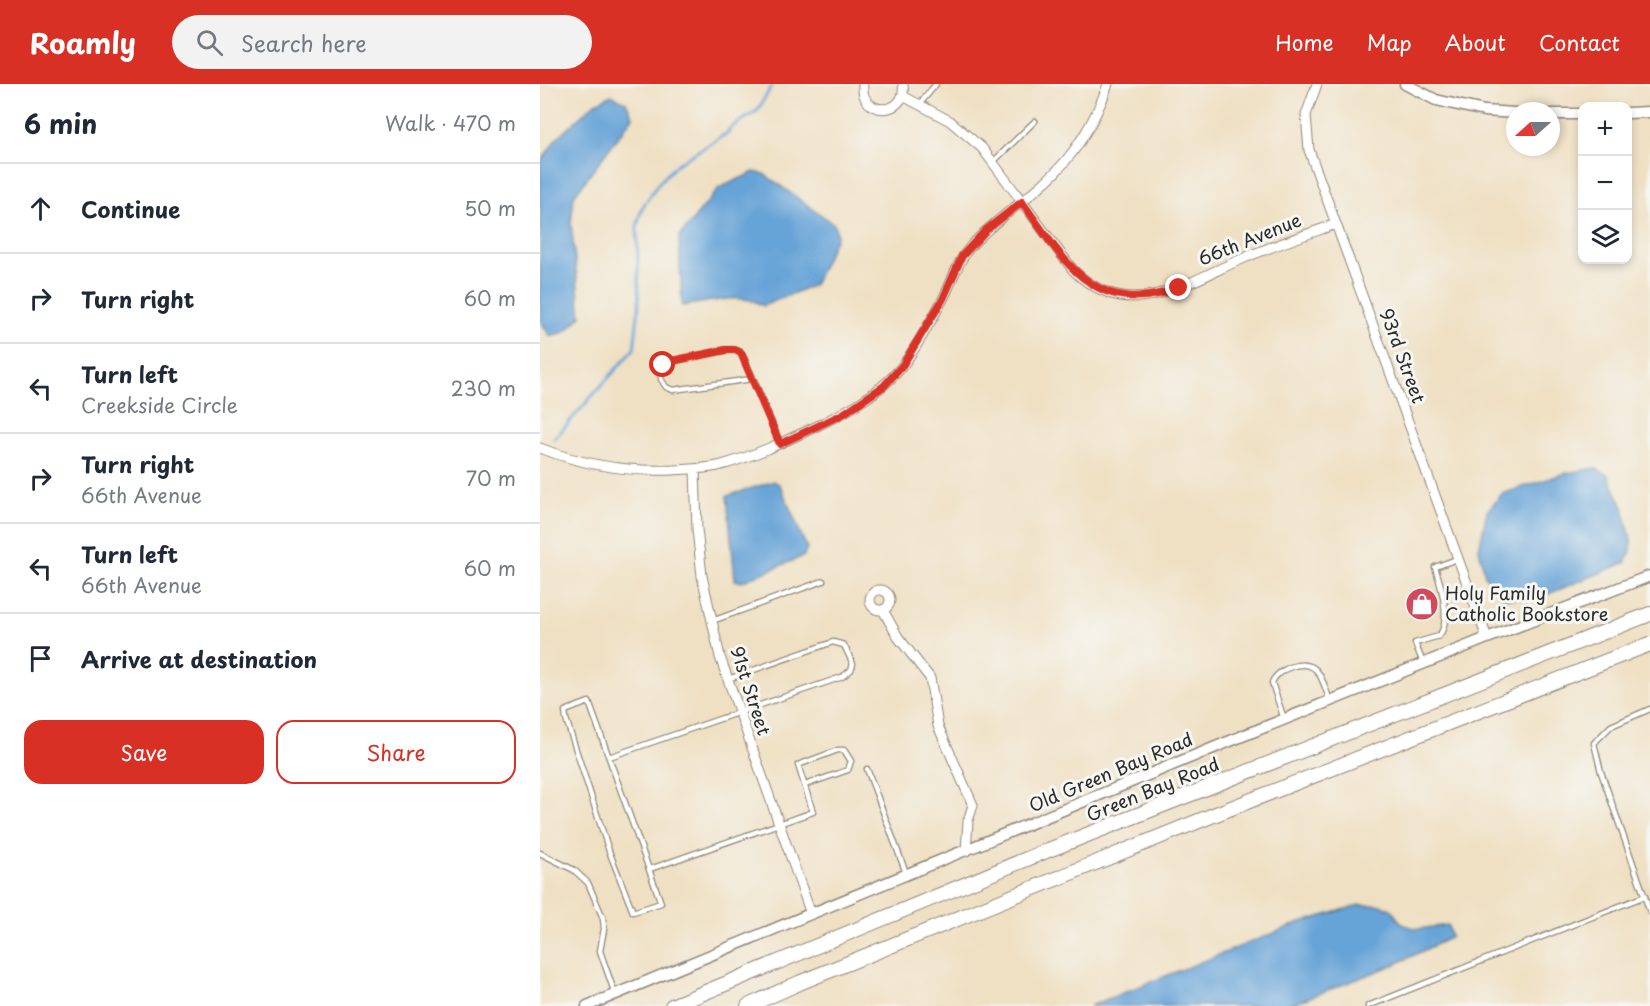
<!DOCTYPE html>
<html lang="en">
<head>
<meta charset="utf-8">
<style>
  body { margin:0; font-family:"Playpen Sans",sans-serif; background:#f2f2f3; color:#1f2937 }
  .controls { position:absolute; right:18px; top:18px; display:grid; overflow:hidden; border-radius:12px; box-shadow:0 3px 9px #0003 }
  .controls button { width:54px; height:54px; display:grid; place-items:center; padding:0; border:0; border-bottom:2px solid #e0e1e3; background:#fff; color:#1f2937; font:30px sans-serif }
  .compass { position:absolute; left:966px; top:18px; width:54px; height:54px; border-radius:50%; background:#fff; box-shadow:0 3px 9px #0003; rotate:249deg }
  .stop { position:absolute; width:18px; height:18px; margin:-14px; border:4px solid #d93025; border-radius:50%; background:#fff }
  .stop.end { background:#d93025; border-color:#fff; box-shadow:0 2px 6px #0008 }
  .list { margin:0; padding:0; list-style:none }
  h2 { display:flex; justify-content:space-between; align-items:center; height:78px; margin:0; padding:0 24px; font-size:26px }
  h2 small { font-size:20px; font-weight:400; color:#747a83 }
  .list li { display:grid; grid-template-columns:39px 1fr auto; gap:18px; align-items:center; box-sizing:border-box; height:90px; padding:0 24px; border-top:2px solid #e0e1e3 }
  .list b { display:block; font-size:22px; white-space:nowrap }
  .list p { margin:0; font-size:20px; white-space:nowrap; color:#747a83 }
  .list em { font-size:20px; font-style:normal; color:#747a83 }
  .actions { display:flex; gap:12px; padding:18px 24px }
  .actions a { flex:1; padding:14px 0; border:2px solid #d93025; border-radius:18px; text-align:center; font-size:21px; color:#d93025 }
  .actions .main { background:#d93025; color:#fff }
  .icon { flex:none; width:33px; height:33px; fill:none; stroke:currentColor; stroke-width:2; stroke-linecap:round; stroke-linejoin:round }
  .map { position:relative; flex:none; width:1110px; height:922px; overflow:hidden }
  header { display:flex; align-items:center; gap:36px; box-sizing:border-box; height:84px; padding:0 30px; background:#d93025; color:#fff }
  header strong { font-size:28px }
  nav { display:flex; gap:33px; margin-inline-start:auto; font-size:21px }
  .search { width:420px; height:54px; background:#f2f2f3; display:flex; align-items:center; gap:15px; box-sizing:border-box; padding:0 21px; border-radius:33px; color:#747a83; font-size:22px }
  main { display:flex }
  aside { flex:1; background:#fff }
  .map>svg:first-child { display:block }
  .water { fill:#66a3d7; stroke:#486781; stroke-width:1.5 }
  .lines { fill:none; stroke-linecap:round; stroke-linejoin:round }
  .stream { stroke:#66a3d7; stroke-width:3 }
  .service-casing { stroke:#8d8677; stroke-width:7 }
  .minor-casing { stroke:#8d8677; stroke-width:11 }
  .tertiary-casing { stroke:#8d8677; stroke-width:13 }
  .primary-casing { stroke:#8d8677; stroke-width:16 }
  .service { stroke:#fff; stroke-width:4.5 }
  .minor { stroke:#fff; stroke-width:9 }
  .tertiary { stroke:#fff; stroke-width:10 }
  .primary { stroke:#fff; stroke-width:14 }
  .route { stroke:#d93025; stroke-width:8 }
  .labels { text-anchor:middle; stroke-width:6; stroke-linejoin:round; paint-order:stroke }
  .street-label { font-size:18px; fill:#2b2b2b; stroke:#f6f6f2 }
  .poi-label { font-size:18px; fill:#2b2b2b; stroke:#f6f6f2; text-anchor:start }
</style>
</head>
<body>
<header>
<strong>Roamly</strong>
<div class="search"><svg class="icon" aria-label="search" viewBox="0 0 24 24"><circle cx="10" cy="10" r="6"/><path d="M15 15l6 6"/></svg>Search here</div>
<nav><a>Home</a><a>Map</a><a>About</a><a>Contact</a></nav>
</header>
<main>
<aside>
<h2>6 min<small>Walk · 470 m</small></h2>
<ul class="list">
<li><svg class="icon" aria-label="ahead" viewBox="0 0 24 24"><path d="M12 20V5M6 11l6-6 6 6"/></svg><div><b>Continue</b></div><em>50 m</em></li>
<li><svg class="icon" aria-label="right" viewBox="0 0 24 24"><path d="M7 20v-9h11M14 6l5 5-5 5"/></svg><div><b>Turn right</b></div><em>60 m</em></li>
<li><svg class="icon" aria-label="left" viewBox="0 0 24 24"><path d="M17 20v-9H6M10 6l-5 5 5 5"/></svg><div><b>Turn left</b><p>Creekside Circle</p></div><em>230 m</em></li>
<li><svg class="icon" aria-label="right" viewBox="0 0 24 24"><path d="M7 20v-9h11M14 6l5 5-5 5"/></svg><div><b>Turn right</b><p>66th Avenue</p></div><em>70 m</em></li>
<li><svg class="icon" aria-label="left" viewBox="0 0 24 24"><path d="M17 20v-9H6M10 6l-5 5 5 5"/></svg><div><b>Turn left</b><p>66th Avenue</p></div><em>60 m</em></li>
<li><svg class="icon" aria-label="arrive" viewBox="0 0 24 24"><path d="M6 21V4h12l-3 4 3 4H6"/></svg><div><b>Arrive at destination</b></div></li>
</ul>
<div class="actions"><a class="main">Save</a><a>Share</a></div>
</aside>
<div class="map">
<svg width="1110" height="922" viewBox="0 0 1110 922">
  <rect width="100%" height="100%" fill="#f6f6f2"/>
  <filter id="ink" filterUnits="userSpaceOnUse"><feTurbulence type="fractalNoise" baseFrequency=".0167" numOctaves="2"/><feDisplacementMap in="SourceGraphic" scale="12" xChannelSelector="R" yChannelSelector="G"/><feConvolveMatrix kernelMatrix="1 2 1 2 8 2 1 2 1" color-interpolation-filters="sRGB"/></filter>
  <filter id="wash" filterUnits="userSpaceOnUse"><feTurbulence type="fractalNoise" baseFrequency=".008" numOctaves="4" result="noise"/><feDisplacementMap in="SourceGraphic" scale="24" xChannelSelector="R" yChannelSelector="G"/><feGaussianBlur stdDeviation="1.35" result="paint"/><feColorMatrix in="noise" values="0 0 0 0 0 0 0 0 0 0 0 0 0 0 0 0 0 1.4 0 .05"/><feComposite in="paint" operator="in"/></filter>
  <g filter="url(#wash)">
    <rect width="100%" height="100%" fill="#efe0c3"/>
    <g class="water">
      <polygon points="71,11 86,18 93,33 34,112 31,139 41,232 25,248 10,252 0,237 0,79 16,55 54,20"/>
      <path d="M214,88L224,90L295,141L297,151L274,201L223,222C202,207 167,219 142,222L139,153L179,104Z"/>
      <polygon points="1055,384 1068,391 1083,423 1091,455 1091,467 1085,479 996,515 963,514 945,492 939,465 947,427 962,410 1026,389"/>
      <polygon points="234,397 240,401 267,464 264,472 201,498 195,496 187,412"/>
      <polygon points="819,821 841,821 851,825 862,840 877,845 908,841 911,853 856,880 747,922 550,922 759,839"/>
    </g>
    <g class="lines">
      <polyline class="stream" points="14,355 94,265 99,222 97,142 102,124 118,100 137,80 189,48 189,45 217,27 233,0"/>
    </g>
  </g>
  <g filter="url(#ink)">
    <g class="lines">
      <defs>
        <g id="service">
          <polyline points="379,21 396,0"/>
          <polyline points="452,79 495,37"/>
          <path d="M212,295L133,306L126,303L121,295V286L127,278L186,266C191,266 196,265 200,268C207,275 234,346 240,360"/>
          <polyline points="172,537 283,497"/>
          <path d="M883,579L875,559L899,552C912,536 901,501 895,483L917,475"/>
          <polygon points="49,618 121,819 93,828 69,767 26,635 25,627"/>
          <polyline points="1110,625 1071,642 1054,659 1061,688 1110,828"/>
          <path d="M744,635L732,599C736,585 765,574 776,586C783,593 786,607 790,617"/>
          <polyline points="69,673 302,593 311,586 313,580 304,561 293,558 188,595"/>
          <polyline points="327,685 366,789"/>
          <polyline points="0,769 34,786 48,799 63,834 64,845 60,867 75,910"/>
          <polyline points="110,785 273,728 258,681 298,666 304,666 311,677 308,686 265,701"/>
          <polyline points="828,922 1105,812"/>
        </g>
        <g id="minor">
          <path d="M323,0C319,33 368,33 363,0"/>
          <polyline points="777,0 766,31 769,66 947,554"/>
          <path d="M363,12L410,37L442,64L533,186C589,241 645,199 702,175C732,162 765,151 796,140"/>
          <path d="M0,364C43,381 86,388 133,386C148,385 163,385 178,382C212,373 244,358 275,343C306,328 337,311 360,285C373,269 393,234 403,215C412,198 417,178 430,163C452,138 480,121 505,98C534,73 556,36 568,0"/>
          <polyline points="155,385 157,445 162,492 180,573 271,830"/>
          <circle cx="340" cy="516" r="10"/>
          <polyline points="343,526 358,553 390,594 398,642 433,721 428,737 426,767"/>
        </g>
        <g id="tertiary">
          <polyline points="865,0 896,16 944,27 975,29"/>
          <polyline points="1088,29 1110,28"/>
          <polyline points="1011,30 1042,30"/>
          <polyline points="47,922 700,653 947,554 1110,492"/>
        </g>
        <g id="primary">
          <polyline points="132,922 506,767 1110,530"/>
          <polyline points="208,922 259,899 676,730 1110,560"/>
        </g>
      </defs>
      <use href="#service" class="service-casing"/>
      <use href="#minor" class="minor-casing"/>
      <use href="#tertiary" class="tertiary-casing"/>
      <use href="#primary" class="primary-casing"/>
      <use href="#service" class="service"/>
      <use href="#minor" class="minor"/>
      <use href="#tertiary" class="tertiary"/>
      <use href="#primary" class="primary"/>
    </g>
  </g>
  <g class="lines" filter="url(#ink)">
    <path class="route" d="M123,281L127,278L186,266H195L201,269L240,360L303,330L344,302L362,282L403,215L422,172L446,146L482,118C525,178 555,235 639,204"/>
  </g>
  <defs>
    <symbol id="shop-disc" viewBox="-11 -11 22 22"><circle r="9.5" fill="#d1495b" stroke="#f6f6f2"/><path d="M-5-2.5h2.3a2.7 3.5 0 0 1 5.4 0H5L5.5 6h-11ZM-1.5-2.5h3a1.5 2.3 0 0 0-3 0Z" fill="#fff"/></symbol>
  </defs>
  <g fill-rule="evenodd">
    <use href="#shop-disc" x="863" y="501" width="38" height="38"/>
  </g>
  <g class="labels">
    <g class="street-label">
      <text transform="translate(710 156) rotate(-22)" y="6">66th Avenue</text>
      <text transform="translate(862 272) rotate(70)" y="6">93rd Street</text>
      <text transform="translate(210 607) rotate(72)" y="6">91st Street</text>
      <text transform="translate(571 689) rotate(-23)" y="6">Old Green Bay Road</text>
      <text transform="translate(613 706) rotate(-22)" y="6">Green Bay Road</text>
    </g>
    <g class="poi-label">
      <text x="905" y="516">Holy Family<tspan x="905" dy="21">Catholic Bookstore</tspan></text>
    </g>
  </g>
</svg>
<div class="controls">
<button>+</button>
<button>−</button>
<button><svg class="icon" aria-label="layers" viewBox="0 0 24 24"><path d="M12 4l9 5-9 5-9-5zM3 14l9 5 9-5"/></svg></button>
</div>
<svg class="compass" viewBox="-18 -18 36 36"><path d="M0-13l5 13h-10z" fill="#e53935"/><path d="M0 13l5-13h-10z" fill="#747a83"/></svg>
<div class="stop" style="left:123px;top:281px"></div>
<div class="stop end" style="left:639px;top:204px"></div>
</div>
</main>
</body>
</html>
